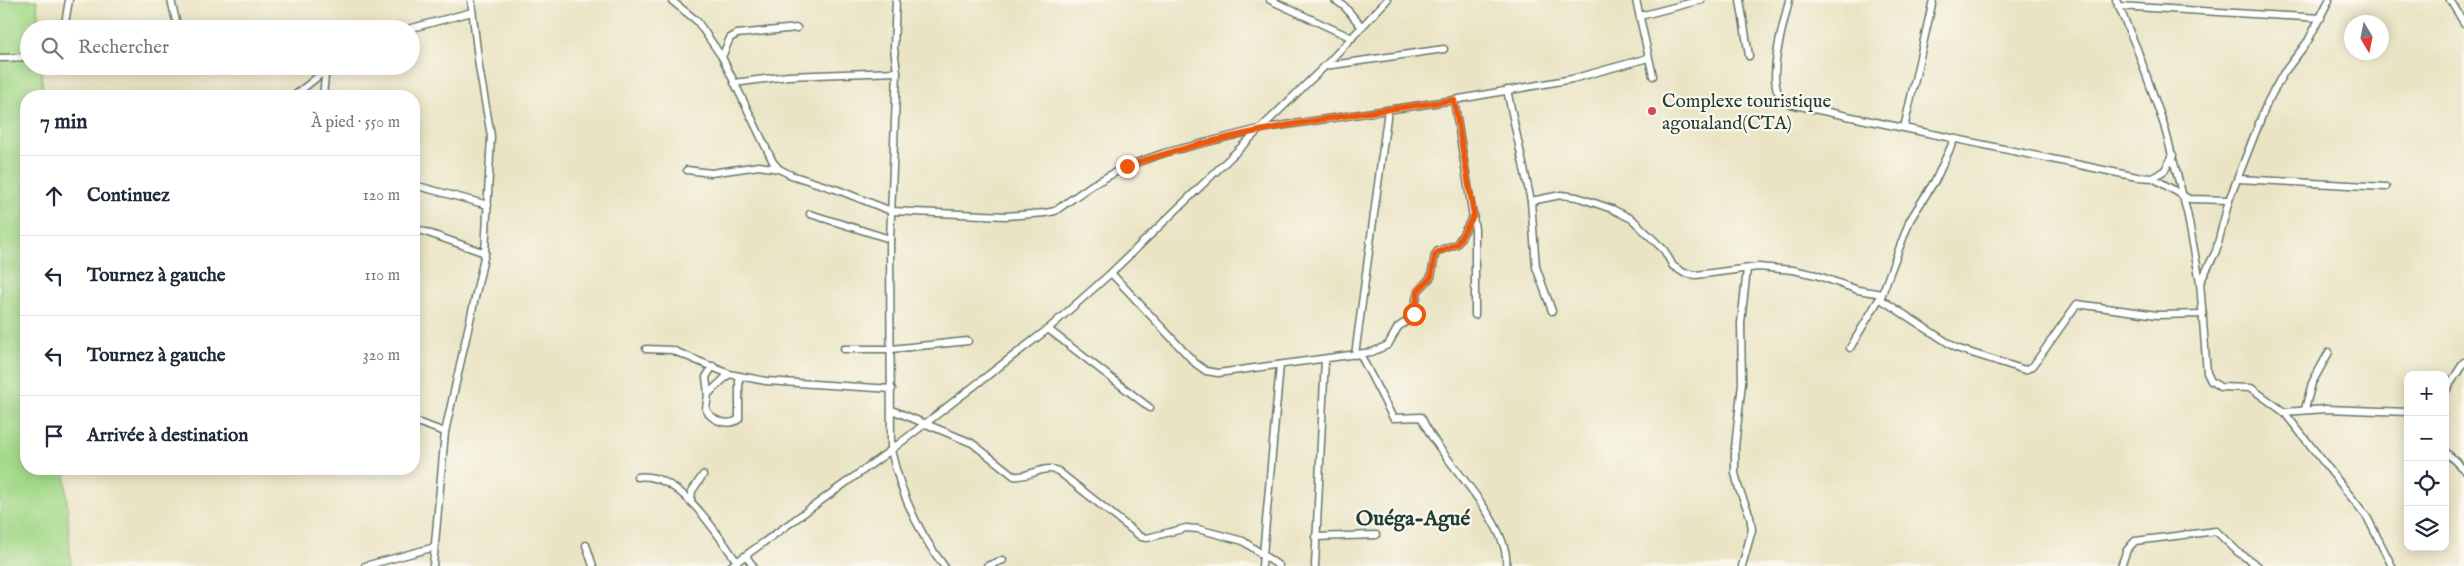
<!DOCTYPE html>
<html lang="fr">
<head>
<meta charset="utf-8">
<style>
  body { margin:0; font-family:"IM FELL English",serif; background:#f6f6f7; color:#1f2937 }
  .controls { position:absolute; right:15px; bottom:15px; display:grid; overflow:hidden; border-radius:10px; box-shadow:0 2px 12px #0003 }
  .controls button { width:45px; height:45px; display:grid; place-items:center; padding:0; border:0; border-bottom:1px solid #e0e1e3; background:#fff; color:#1f2937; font:25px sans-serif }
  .compass { position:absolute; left:2344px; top:15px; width:45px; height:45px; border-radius:50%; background:#fff; box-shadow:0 2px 12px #0003; rotate:170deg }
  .stop { position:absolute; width:15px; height:15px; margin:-11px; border:4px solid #ea580c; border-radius:50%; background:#fff }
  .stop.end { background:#ea580c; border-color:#fff; box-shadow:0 1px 5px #0008 }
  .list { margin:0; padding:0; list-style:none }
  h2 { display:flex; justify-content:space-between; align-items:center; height:65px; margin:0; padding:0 20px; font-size:21px }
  h2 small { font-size:16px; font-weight:400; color:#747a83 }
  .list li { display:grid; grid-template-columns:32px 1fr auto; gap:15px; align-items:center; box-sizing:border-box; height:80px; padding:0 20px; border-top:1px solid #e0e1e3 }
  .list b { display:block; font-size:19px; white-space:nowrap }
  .list em { font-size:16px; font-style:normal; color:#747a83 }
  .icon { flex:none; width:28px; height:28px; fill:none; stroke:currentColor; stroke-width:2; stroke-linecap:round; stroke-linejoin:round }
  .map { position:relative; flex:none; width:2464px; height:566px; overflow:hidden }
  .search { position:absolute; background:#fff; box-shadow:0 2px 12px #0003; left:20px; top:20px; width:400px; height:55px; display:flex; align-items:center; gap:12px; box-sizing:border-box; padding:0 18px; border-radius:28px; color:#747a83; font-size:19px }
  .panel { position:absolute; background:#fff; box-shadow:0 2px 12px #0003; left:20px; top:90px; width:400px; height:385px; border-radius:20px }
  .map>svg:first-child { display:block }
  .green { fill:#a4d98a; stroke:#628b5f }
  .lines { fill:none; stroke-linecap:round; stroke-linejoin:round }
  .minor-casing { stroke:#667767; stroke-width:9 }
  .minor { stroke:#fff; stroke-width:6 }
  .route { stroke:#ea580c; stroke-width:6 }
  .poi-dot { fill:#d1495b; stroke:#fbf7ec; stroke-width:2 }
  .labels { text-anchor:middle; stroke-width:4.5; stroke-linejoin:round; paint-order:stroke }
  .poi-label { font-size:19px; fill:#1f3d34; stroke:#fbf7ec; text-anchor:start }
  .quarter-label { font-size:21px; font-weight:bold; fill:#1f3d34; stroke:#fbf7ec }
</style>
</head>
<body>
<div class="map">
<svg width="2464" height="566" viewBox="0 0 2464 566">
  <rect width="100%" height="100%" fill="#fbf7ec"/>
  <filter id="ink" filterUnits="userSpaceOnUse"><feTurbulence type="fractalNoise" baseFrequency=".02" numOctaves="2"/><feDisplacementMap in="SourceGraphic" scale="10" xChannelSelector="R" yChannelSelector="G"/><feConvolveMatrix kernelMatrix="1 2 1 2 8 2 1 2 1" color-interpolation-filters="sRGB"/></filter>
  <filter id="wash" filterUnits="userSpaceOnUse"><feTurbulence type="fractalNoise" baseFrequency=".0096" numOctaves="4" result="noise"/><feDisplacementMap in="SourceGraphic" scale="20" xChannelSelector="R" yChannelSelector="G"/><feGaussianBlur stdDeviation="1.12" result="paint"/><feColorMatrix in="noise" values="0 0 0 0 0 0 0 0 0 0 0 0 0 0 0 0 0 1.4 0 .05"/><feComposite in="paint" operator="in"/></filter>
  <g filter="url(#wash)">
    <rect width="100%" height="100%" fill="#eae4c5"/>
    <polygon class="green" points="0,0 37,0 39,29 29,29 29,66 41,66 43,96 26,96 26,469 65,469 71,566 0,566"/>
  </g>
  <g filter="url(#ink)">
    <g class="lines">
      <defs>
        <g id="minor">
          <polyline points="171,0 178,29"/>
          <polyline points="671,0 697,21 722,57 773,162 779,169 791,175 838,190 891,211 1006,216 1045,213 1055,211 1092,185 1127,166 1164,153 1259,129 1454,100 1572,79 1648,58"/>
          <path d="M896,0L894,48L897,72L890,239L891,450C901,494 917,531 944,566"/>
          <polyline points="1270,0 1352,38"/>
          <polyline points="1335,0 1344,6 1362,27"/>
          <polyline points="1636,0 1653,76"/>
          <polyline points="1740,0 1749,56"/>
          <path d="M1789,0C1784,23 1770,68 1777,90C1780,97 1784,100 1790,104L2137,177L2153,178L2189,199L2229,200"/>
          <polyline points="2116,0 2137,49 2164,125 2187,212 2200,282 2207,373 2211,381 2220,387 2251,388 2284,412 2367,517 2392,566"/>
          <polyline points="2450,0 2464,23"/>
          <polyline points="2118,6 2321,18"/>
          <polyline points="1640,16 1701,0"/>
          <polyline points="64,29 69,0"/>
          <polyline points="408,29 472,12"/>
          <polyline points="722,57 730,38 737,34 797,28"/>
          <polyline points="0,58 29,57"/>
          <polyline points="1325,66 1444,49"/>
          <polyline points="734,83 788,76 897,72"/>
          <polyline points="1507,90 1531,201 1536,267 1552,311"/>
          <polyline points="294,96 326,70"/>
          <polyline points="323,96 326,67"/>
          <polyline points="1454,100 1475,229 1475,315"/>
          <polyline points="1904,128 1933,0"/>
          <polyline points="687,170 711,173 759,166 779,169"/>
          <polyline points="2153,178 2165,170 2173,155"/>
          <polyline points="2238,179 2386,187"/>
          <polyline points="414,185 488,205"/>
          <polyline points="1531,201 1561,195 1577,197 1612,209 1632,219 1664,250 1673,266 1684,273 1696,275 1758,267 1793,270 1816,275 1858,290 1882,294"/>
          <polyline points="810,214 890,239"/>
          <polyline points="414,228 485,253"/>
          <polyline points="1111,273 1195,363 1206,371 1218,373 1372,352 1388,345 1398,327 1412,318 1418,291 1431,277 1435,255 1438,251 1457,244 1474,215"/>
          <polyline points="2201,281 2216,251 2229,200 2267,103 2283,74 2308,41 2329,0"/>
          <polyline points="1879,298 1956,348 2025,370 2033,366 2077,304 2157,315 2203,314"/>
          <polyline points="1048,329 1150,408"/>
          <polyline points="1850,348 1882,294 1910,220 1936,179 1954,140"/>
          <polyline points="646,349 672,350 729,374 766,381 892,389"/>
          <polyline points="844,349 891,349 968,341"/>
          <path d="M1360,354L1393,418L1421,417C1426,427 1432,438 1439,447C1458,474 1511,531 1506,566"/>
          <polyline points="1355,355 1388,110"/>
          <path d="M713,366L706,377L708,394L706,409C711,421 729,427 739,419V376"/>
          <polyline points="2445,392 2464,362"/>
          <polyline points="708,394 729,374"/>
          <polyline points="2305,409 2312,383 2329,352"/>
          <path d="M892,410L972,443L1014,476C1029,478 1044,464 1058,471L1141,537L1147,538L1186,528L1198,529L1243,541L1279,566"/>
          <polyline points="2284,412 2326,409 2408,412"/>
          <polyline points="414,421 445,432"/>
          <polyline points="2445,451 2464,470"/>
          <path d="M637,477C679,471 716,532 737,562L736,565"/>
          <polyline points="691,500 692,491 703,475"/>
          <polyline points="1315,537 1376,535"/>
          <polyline points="586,545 593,566"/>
          <polyline points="746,556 753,566"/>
          <polyline points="365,566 435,547"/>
          <polyline points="433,566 445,432 485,253 491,136 479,67 471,0"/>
          <polyline points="731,566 891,450 1048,329 1111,273 1325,66 1387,0"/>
          <polyline points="987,566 1003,560"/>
          <polyline points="1262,566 1280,365"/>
          <polyline points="1315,566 1325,359"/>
          <polyline points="1742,566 1752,530 1750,516 1739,489 1735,473 1735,447 1742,383 1741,323 1747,269"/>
          <polyline points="2121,566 2127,550 2135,541 2216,531 2238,552 2258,566"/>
        </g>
      </defs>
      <use href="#minor" class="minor-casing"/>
      <use href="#minor" class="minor"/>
    </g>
  </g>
  <g class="lines" filter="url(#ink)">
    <path class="route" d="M1127,166C1233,129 1344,116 1454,100L1474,215L1457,244L1438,252L1435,255L1431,277L1418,291L1414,314"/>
  </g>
  <circle class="poi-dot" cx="1652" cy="111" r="5"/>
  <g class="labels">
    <g class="poi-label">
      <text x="1662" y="107">Complexe touristique<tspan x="1662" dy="22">agoualand(CTA)</tspan></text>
    </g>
    <g class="quarter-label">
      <text x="1413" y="525">Ouéga-Agué</text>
    </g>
  </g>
</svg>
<div class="controls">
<button>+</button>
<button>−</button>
<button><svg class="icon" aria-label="locate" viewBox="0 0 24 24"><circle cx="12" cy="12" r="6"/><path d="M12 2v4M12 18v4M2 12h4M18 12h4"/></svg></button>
<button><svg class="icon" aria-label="layers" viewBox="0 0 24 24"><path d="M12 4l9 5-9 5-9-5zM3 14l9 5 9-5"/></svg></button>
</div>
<svg class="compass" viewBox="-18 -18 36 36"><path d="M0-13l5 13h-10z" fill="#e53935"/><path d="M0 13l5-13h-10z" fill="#747a83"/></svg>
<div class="stop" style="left:1414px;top:314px"></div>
<div class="stop end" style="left:1127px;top:166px"></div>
<div class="search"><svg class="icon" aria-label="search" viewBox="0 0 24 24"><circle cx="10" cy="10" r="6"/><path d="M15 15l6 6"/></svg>Rechercher</div>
<section class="panel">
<h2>7 min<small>À pied · 550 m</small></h2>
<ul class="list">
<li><svg class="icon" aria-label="ahead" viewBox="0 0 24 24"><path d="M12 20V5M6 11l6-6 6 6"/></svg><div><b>Continuez</b></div><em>120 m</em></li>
<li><svg class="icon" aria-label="left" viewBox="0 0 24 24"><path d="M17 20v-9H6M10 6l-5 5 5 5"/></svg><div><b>Tournez à gauche</b></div><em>110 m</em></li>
<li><svg class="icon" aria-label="left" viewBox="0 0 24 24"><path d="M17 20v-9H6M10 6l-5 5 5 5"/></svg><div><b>Tournez à gauche</b></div><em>320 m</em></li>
<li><svg class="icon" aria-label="arrive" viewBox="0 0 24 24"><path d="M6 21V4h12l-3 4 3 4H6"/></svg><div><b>Arrivée à destination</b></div></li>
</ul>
</section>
</div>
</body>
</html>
